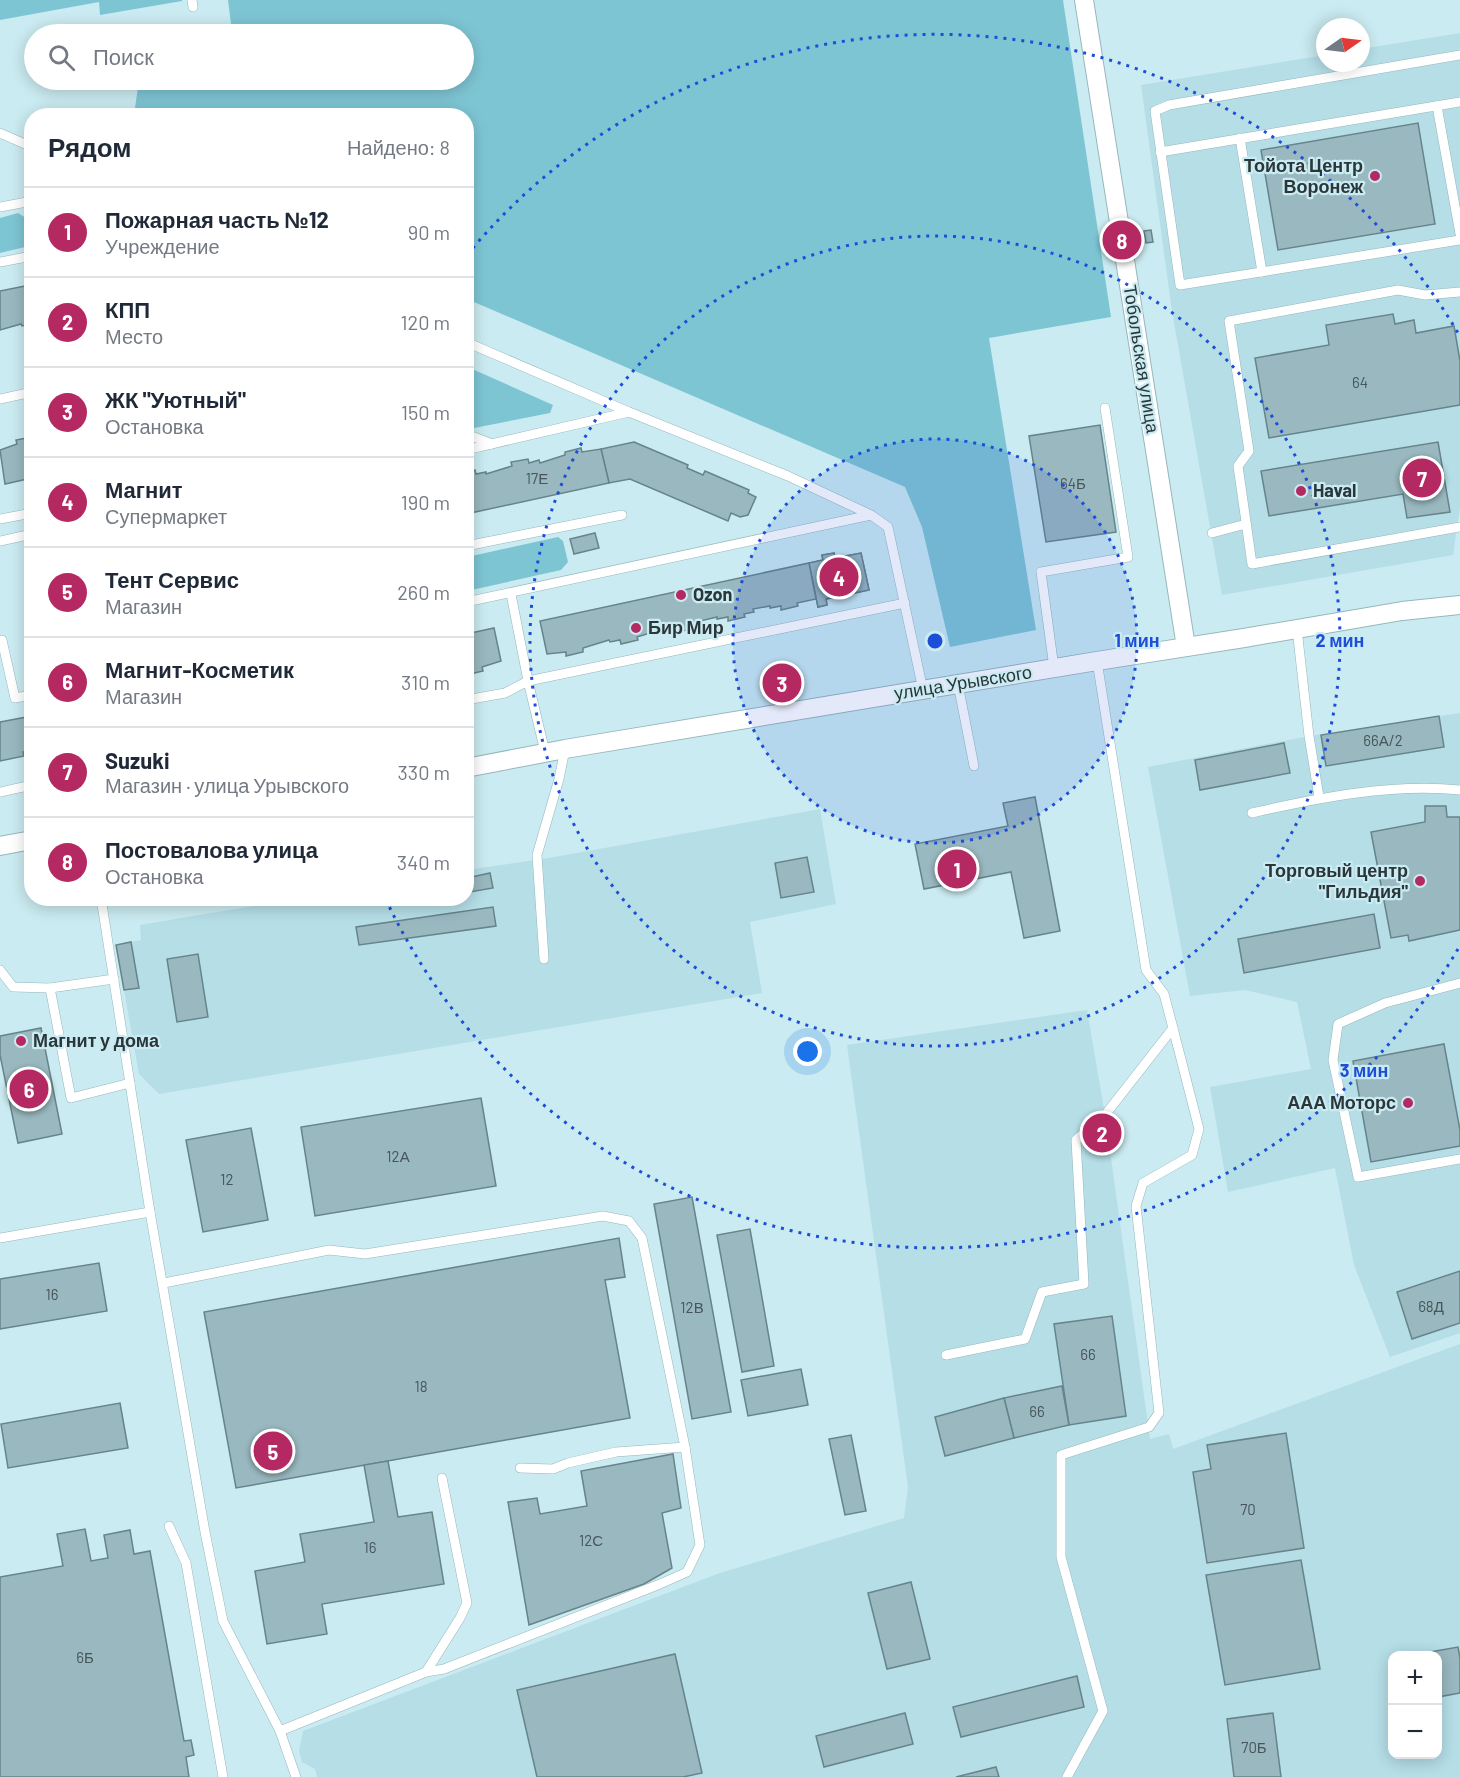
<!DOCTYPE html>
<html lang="ru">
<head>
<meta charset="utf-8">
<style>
  body { margin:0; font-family:Barlow,sans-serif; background:#f2f2f3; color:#1f2937 }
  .controls { position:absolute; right:18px; bottom:18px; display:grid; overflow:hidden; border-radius:12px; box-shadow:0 3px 15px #0003 }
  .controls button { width:54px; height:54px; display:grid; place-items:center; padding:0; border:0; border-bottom:2px solid #e0e1e3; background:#fff; color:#1f2937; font:30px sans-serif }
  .compass { position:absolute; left:1316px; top:18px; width:54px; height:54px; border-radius:50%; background:#fff; box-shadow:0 3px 15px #0003; rotate:76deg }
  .you { position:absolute; left:808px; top:1052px; width:21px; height:21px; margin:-15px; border:4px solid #fff; border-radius:50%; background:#1a73e8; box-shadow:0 0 0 9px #1a73e833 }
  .badge { display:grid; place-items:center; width:39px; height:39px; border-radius:50%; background:#b52962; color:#fff; font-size:20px; font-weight:700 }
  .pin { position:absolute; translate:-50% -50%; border:3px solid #fff; box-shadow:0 2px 6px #0006 }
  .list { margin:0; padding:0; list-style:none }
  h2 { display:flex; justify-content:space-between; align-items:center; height:78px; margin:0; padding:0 24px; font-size:26px }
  h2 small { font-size:20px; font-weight:400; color:#747a83 }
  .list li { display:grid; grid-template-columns:39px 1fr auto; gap:18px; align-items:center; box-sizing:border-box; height:90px; padding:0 24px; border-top:2px solid #e0e1e3 }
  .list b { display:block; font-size:22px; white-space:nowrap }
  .list p { margin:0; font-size:20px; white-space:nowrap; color:#747a83 }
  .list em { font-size:20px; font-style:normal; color:#747a83 }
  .icon { flex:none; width:33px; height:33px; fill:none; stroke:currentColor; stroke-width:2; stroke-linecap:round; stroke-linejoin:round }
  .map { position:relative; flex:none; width:1460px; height:1777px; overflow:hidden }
  .search { position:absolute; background:#fff; box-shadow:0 3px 15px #0003; left:24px; top:24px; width:450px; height:66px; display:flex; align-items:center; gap:15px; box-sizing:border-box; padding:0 21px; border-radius:33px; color:#747a83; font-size:22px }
  .panel { position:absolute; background:#fff; box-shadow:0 3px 15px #0003; left:24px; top:108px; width:450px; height:798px; border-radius:24px }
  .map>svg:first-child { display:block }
  .built { fill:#b5dee7; fill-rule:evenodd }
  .green { fill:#7ec5d4 }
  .building { fill:#99b8bf; stroke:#66848a; stroke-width:1.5 }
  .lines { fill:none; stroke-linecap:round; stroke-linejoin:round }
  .service-casing { stroke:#97b6bd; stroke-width:10 }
  .minor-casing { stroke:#97b6bd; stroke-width:20 }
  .service { stroke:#fff; stroke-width:9 }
  .minor { stroke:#fff; stroke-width:18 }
  .ring { fill:none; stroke:#1d4ed8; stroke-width:3; stroke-dasharray:3 6 }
  .poi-dot { fill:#b52962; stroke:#caebf1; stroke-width:2 }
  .labels { text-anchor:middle; stroke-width:4.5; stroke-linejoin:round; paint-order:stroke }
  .number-label { font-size:15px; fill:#46565a }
  .poi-label { font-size:18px; font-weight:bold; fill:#2a3639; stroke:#caebf1; text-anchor:start }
  .street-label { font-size:18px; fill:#2a3639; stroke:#caebf1 }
  .centre { fill:#1d4ed8; stroke:#caebf1; stroke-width:3 }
  .ring-label { font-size:18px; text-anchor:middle; font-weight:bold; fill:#1d4ed8; stroke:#caebf1; stroke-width:4.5; stroke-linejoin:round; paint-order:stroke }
</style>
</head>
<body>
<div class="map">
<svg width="1460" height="1777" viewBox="0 0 1460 1777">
  <rect width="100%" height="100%" fill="#caebf1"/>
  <g class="built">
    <polygon points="1460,33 1460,507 1453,555 1222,595 1172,311 1141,85 1325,55 1325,63 1361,63 1361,49"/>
    <polygon points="1460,713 1460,1333 1390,1357 1354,1265 1335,1168 1228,1192 1210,1087 1311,1069 1297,1002 1245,990 1190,996 1148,767 1309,736"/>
    <polygon points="820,809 836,904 750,922 762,993 159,1094 139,1074 124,990 139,987 131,942 141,940 140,925 294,899 466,898 467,870 549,858"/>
    <path d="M1087,1010L1105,1115L1150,1439L1169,1434L1173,1449L1460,1344V1777H317L315,1769L302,1762L299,1751L303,1731L720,1573L904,1518L908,1487L847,1045ZM1392,1656H1438V1754H1392Z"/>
  </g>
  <g class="green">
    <polygon points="0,0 182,0 182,1 100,15 99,2 0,20"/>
    <polygon points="228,0 1063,0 1111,317 989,338 1036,630 950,647 922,527 905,487 467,299 466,116 134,115 139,80 464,80 464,34 213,34 232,32"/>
    <polygon points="18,213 26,218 31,240 25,247 0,253 0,218"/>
    <polygon points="470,368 553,405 550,413 474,428 467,424 467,375"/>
    <polygon points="558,537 563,541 568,562 561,570 467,591 467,557"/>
  </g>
  <g class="building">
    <polygon points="1418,123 1435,224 1278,250 1261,150"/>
    <polygon points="1151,230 1153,242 1146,243 1144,231"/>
    <polygon points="30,285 32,285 32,324 22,326 21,324 0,330 0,291"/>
    <polygon points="1393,314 1395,324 1414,320 1416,333 1454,326 1460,361 1460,405 1269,438 1255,358 1329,345 1326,325"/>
    <polygon points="1100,425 1116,532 1046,542 1029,436"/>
    <polygon points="32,437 32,478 5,484 0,450 17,444 16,440"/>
    <polygon points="634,442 688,465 687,468 703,475 705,471 749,490 748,493 756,497 748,515 740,517 731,513 728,521 630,479 609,483 601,449"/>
    <polygon points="1438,442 1450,512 1407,518 1403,494 1269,516 1261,471"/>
    <polygon points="581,448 582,452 601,449 609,483 466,514 466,471 475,470 476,474 486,472 486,474 512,466 511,462 528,459 529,463 539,460 540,463 565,455 565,452"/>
    <polygon points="595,533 599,548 574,554 570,539"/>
    <polygon points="834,553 835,558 861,553 869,590 826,599 827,605 818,607 809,563 823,560 822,555"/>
    <polygon points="834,553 835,558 861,553 869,590 826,599 827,605 818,607 809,563 823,560 822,555"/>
    <polygon points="32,560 32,587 26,561"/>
    <polygon points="809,563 816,599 797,603 798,606 781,610 781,606 770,608 770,606 753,609 754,612 744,614 745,617 728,621 728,617 717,619 717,617 700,621 700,623 690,625 691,629 674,633 673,629 663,631 663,629 637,637 638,640 621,644 620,640 610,642 609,640 583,648 583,652 566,656 566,652 547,654 540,621"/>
    <polygon points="494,628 501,661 482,667 483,671 466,675 466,634"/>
    <polygon points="32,716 32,750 23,752 24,756 0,761 0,722"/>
    <polygon points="1439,716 1444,747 1326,766 1321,735"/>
    <polygon points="1284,743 1290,773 1200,790 1195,760"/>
    <polygon points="1035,797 1060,931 1024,938 1011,872 924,889 915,844 1008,826 1003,803"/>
    <polygon points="1425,806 1446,806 1447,817 1460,817 1460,930 1409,941 1408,935 1391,938 1371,832 1425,822"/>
    <polygon points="807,857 814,892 781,898 775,863"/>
    <polygon points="490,873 493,888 470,892 467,878"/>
    <polygon points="493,907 496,926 359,945 356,927"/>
    <polygon points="1374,914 1380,948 1244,973 1238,939"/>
    <polygon points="131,942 139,988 124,990 116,945"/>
    <polygon points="198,954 208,1017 177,1022 167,959"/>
    <polygon points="41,1028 62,1134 18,1143 0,1055 0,1036"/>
    <polygon points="1444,1044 1460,1130 1460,1146 1371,1162 1353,1061"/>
    <polygon points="481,1098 496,1186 315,1216 301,1127"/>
    <polygon points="1106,1125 1108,1139 1097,1140 1095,1127"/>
    <polygon points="251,1128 268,1220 203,1232 186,1140"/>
    <polygon points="692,1197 731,1412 692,1419 654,1204"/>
    <polygon points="750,1229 774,1366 742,1372 717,1235"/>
    <polygon points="619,1238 625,1277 605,1280 630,1418 236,1488 204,1312"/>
    <polygon points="99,1263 107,1311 0,1329 0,1279"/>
    <polygon points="1460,1271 1460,1323 1412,1339 1397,1292"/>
    <polygon points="1112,1316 1126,1416 1069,1425 1054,1324"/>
    <polygon points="801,1369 808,1405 748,1416 741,1380"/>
    <polygon points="1062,1386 1069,1425 1014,1438 1004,1398"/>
    <polygon points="1004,1398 1014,1438 945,1456 935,1417"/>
    <polygon points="120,1403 128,1448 8,1468 1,1424"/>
    <polygon points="1286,1433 1304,1548 1207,1563 1193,1472 1211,1469 1207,1445"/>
    <polygon points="851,1435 866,1511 845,1515 829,1439"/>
    <polygon points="673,1454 681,1508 662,1513 672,1568 644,1584 529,1625 508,1502 537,1498 540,1514 587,1506 581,1471"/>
    <polygon points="388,1461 398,1517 432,1512 444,1584 322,1604 327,1634 267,1644 255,1571 305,1562 300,1534 374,1522 364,1465"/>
    <polygon points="85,1529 91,1561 108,1558 104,1535 130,1530 134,1554 150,1551 184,1741 191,1740 194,1755 186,1757 189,1777 0,1777 0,1577 63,1566 57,1534"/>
    <polygon points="1301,1560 1320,1669 1225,1685 1206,1575"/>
    <polygon points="911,1582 930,1659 887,1669 868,1593"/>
    <polygon points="1458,1647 1460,1658 1460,1693 1438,1697 1438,1656 1419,1656 1419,1654"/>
    <polygon points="675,1654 702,1773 683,1777 537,1777 517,1690"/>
    <polygon points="1077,1676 1084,1707 961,1737 953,1707"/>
    <polygon points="905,1713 913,1744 824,1767 816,1736"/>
    <polygon points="1273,1713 1281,1777 1234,1777 1227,1719"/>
    <polygon points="996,1767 999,1777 956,1777"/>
  </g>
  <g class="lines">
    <defs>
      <g id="service">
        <polyline points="192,0 193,7"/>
        <polyline points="1460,55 1169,105 1155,111 1180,285 1460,240"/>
        <polyline points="1437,106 1460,234"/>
        <polyline points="0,133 32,147"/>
        <polyline points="1240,138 1262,272"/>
        <polyline points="1160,152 1460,102"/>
        <polyline points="0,207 32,201"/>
        <polyline points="0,262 32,256"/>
        <polyline points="1460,292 1425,295 1398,290 1229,321 1249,451 1238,466 1252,564 1460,527"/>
        <polyline points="466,342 629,412 788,476 871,515 888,527 923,690"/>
        <polyline points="0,399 32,392"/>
        <polyline points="466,434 492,444"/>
        <polyline points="466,450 629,412"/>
        <polyline points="0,519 32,513"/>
        <polyline points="1212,533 1246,524"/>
        <polyline points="0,541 32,534"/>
        <polyline points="466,546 622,515"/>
        <polyline points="511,594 528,681 545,752"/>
        <polyline points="466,602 871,515"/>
        <polyline points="1297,629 1309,736 1319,797"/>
        <polyline points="2,640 15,698 32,695"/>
        <polyline points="1054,668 1041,572 1128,557 1105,408"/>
        <polyline points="958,684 974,766"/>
        <polyline points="466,700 505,693 528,681 905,603"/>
        <polyline points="0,792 32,785"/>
        <path d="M1252,813C1317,798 1393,783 1460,790"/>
        <polyline points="101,898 150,1212 205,1532 223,1621 280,1731 296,1777"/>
        <polyline points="544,959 537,855 559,779 565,749"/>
        <polyline points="0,970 13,987 50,988 114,979"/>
        <polyline points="1460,983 1385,1003 1338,1024 1333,1060 1358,1177 1460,1159"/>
        <polyline points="50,988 71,1098 130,1083"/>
        <polyline points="0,1238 150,1212"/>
        <polyline points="164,1283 329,1250 365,1254 603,1216 629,1221 642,1238 685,1447 700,1545 687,1572 660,1584 444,1669 426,1672 280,1731"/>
        <polyline points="946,1355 1025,1339 1042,1292 1084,1284 1076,1140 1105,1115 1173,1028 1164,994 1146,970 1097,661"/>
        <polyline points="520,1468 553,1469 568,1463 616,1452 685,1447"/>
        <polyline points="169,1526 186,1563 223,1777"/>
        <polyline points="426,1672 460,1618 467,1603 442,1478"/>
        <polyline points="1067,1777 1103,1711 1061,1557 1061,1455 1149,1427 1159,1413 1136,1206 1143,1183 1192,1155 1199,1129 1173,1028"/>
      </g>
      <g id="minor">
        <polyline points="1084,0 1186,647"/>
        <polyline points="466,768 565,749 1097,661 1244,638 1402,611 1460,605"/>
        <polyline points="0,846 32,840"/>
      </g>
    </defs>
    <use href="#service" class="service-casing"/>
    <use href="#minor" class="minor-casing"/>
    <use href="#service" class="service"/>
    <use href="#minor" class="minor"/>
  </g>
  <circle cx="935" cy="641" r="202" fill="#1d4ed8" fill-opacity=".12"/>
  <g class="ring">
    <circle cx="935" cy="641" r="202"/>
    <circle cx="935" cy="641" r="405"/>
    <path d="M1458 949A607 607 0 0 1 387 902M467 255A607 607 0 0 1 1458 333"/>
  </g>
  <g class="poi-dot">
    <circle cx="1375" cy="176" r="6"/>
    <circle cx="1301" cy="491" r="6"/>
    <circle cx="681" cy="595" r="6"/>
    <circle cx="636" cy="628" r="6"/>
    <circle cx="1420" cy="881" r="6"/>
    <circle cx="21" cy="1041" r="6"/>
    <circle cx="1408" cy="1103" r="6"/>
  </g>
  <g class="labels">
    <g class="number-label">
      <text x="1360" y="388">64</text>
      <text x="537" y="484">17Е</text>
      <text x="1073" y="489">64Б</text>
      <text x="1383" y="746">66А/2</text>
      <text x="398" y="1162">12А</text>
      <text x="227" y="1185">12</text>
      <text x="52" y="1300">16</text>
      <text x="1431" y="1312">68Д</text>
      <text x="692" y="1313">12В</text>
      <text x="1088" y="1360">66</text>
      <text x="421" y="1392">18</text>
      <text x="1037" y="1417">66</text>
      <text x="1248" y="1515">70</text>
      <text x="591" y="1546">12С</text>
      <text x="370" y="1553">16</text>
      <text x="85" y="1663">6Б</text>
      <text x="1254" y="1753">70Б</text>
    </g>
    <g class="poi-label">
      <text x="1363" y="172" text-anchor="end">Тойота Центр<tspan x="1363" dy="21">Воронеж</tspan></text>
      <text x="1313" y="497">Haval</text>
      <text x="693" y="601">Ozon</text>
      <text x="648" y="634">Бир Мир</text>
      <text x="1408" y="877" text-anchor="end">Торговый центр<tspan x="1408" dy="21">"Гильдия"</tspan></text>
      <text x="33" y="1047">Магнит у дома</text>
      <text x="1396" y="1109" text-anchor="end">ААА Моторс</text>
    </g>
    <g class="street-label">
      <text transform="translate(1141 359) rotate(81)" y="6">Тобольская улица</text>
      <text transform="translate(963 683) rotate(-9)" y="6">улица Урывского</text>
    </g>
  </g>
  <circle cx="935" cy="641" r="9" class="centre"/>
  <g class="ring-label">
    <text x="1137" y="647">1 мин</text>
    <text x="1340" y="647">2 мин</text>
    <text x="1364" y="1077">3 мин</text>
  </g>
</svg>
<div class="controls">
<button>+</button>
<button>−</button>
</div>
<svg class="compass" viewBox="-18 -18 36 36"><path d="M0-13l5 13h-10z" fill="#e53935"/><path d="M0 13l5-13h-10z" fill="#747a83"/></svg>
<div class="you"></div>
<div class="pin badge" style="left:957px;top:869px">1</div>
<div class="pin badge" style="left:1102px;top:1133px">2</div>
<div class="pin badge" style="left:782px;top:683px">3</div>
<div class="pin badge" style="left:839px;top:577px">4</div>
<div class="pin badge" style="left:273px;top:1451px">5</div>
<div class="pin badge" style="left:29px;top:1089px">6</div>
<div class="pin badge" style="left:1422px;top:478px">7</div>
<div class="pin badge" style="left:1122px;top:240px">8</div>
<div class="search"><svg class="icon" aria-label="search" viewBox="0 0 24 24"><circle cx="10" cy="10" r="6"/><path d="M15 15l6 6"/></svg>Поиск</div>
<section class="panel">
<h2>Рядом<small>Найдено: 8</small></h2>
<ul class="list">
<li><span class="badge">1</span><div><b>Пожарная часть №12</b><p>Учреждение</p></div><em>90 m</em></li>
<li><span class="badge">2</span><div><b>КПП</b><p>Место</p></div><em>120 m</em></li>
<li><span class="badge">3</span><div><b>ЖК &quot;Уютный&quot;</b><p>Остановка</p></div><em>150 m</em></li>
<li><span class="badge">4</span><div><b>Магнит</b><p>Супермаркет</p></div><em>190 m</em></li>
<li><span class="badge">5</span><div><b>Тент Сервис</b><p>Магазин</p></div><em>260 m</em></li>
<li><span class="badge">6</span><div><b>Магнит-Косметик</b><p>Магазин</p></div><em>310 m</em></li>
<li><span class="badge">7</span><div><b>Suzuki</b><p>Магазин · улица Урывского</p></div><em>330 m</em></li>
<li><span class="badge">8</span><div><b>Постовалова улица</b><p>Остановка</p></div><em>340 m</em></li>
</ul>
</section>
</div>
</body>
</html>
